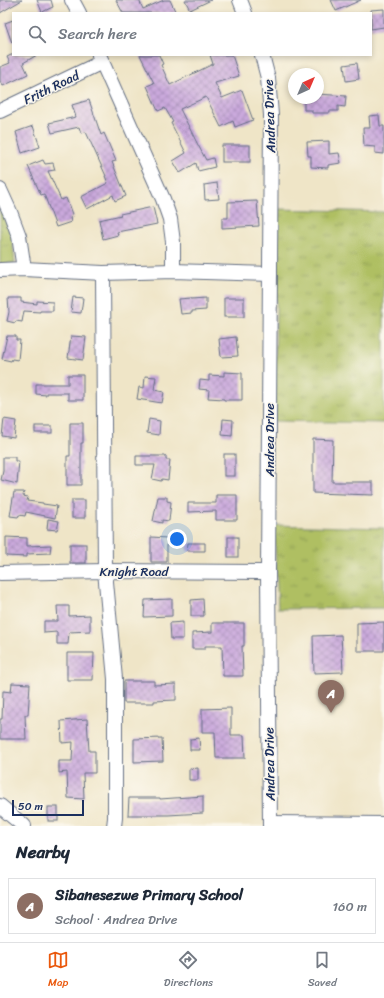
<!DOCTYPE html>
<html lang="en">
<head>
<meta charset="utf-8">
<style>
  body { margin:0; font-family:Sriracha,sans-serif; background:#f6f6f7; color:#1f2937 }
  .compass { position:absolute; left:288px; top:68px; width:36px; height:36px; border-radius:50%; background:#fff; box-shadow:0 2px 6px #0003; rotate:44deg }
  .scale { position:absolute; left:12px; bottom:10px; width:72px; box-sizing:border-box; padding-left:4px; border:2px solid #1b2f5e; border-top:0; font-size:11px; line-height:14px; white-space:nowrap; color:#1b2f5e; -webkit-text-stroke:3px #fbf7ec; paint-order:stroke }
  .you { position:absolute; left:177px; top:539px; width:14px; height:14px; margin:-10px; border:3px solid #fff; border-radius:50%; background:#1a73e8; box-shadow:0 0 0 6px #1a73e833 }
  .badge { display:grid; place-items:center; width:26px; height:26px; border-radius:50%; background:#ea580c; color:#fff; font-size:13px; font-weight:700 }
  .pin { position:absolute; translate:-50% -33px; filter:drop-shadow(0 1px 2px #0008) }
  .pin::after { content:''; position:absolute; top:21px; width:14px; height:12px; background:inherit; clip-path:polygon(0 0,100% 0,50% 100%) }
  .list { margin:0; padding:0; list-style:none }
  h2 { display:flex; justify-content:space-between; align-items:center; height:52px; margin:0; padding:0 16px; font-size:17px }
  h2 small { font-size:13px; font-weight:400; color:#747a83 }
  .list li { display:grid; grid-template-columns:26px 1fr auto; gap:12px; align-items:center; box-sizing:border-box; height:56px; margin:0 8px 8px; padding:0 8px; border:1px solid #e0e1e3; border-radius:0px }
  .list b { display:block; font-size:15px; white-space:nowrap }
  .list p { margin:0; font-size:13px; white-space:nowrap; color:#747a83 }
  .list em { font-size:13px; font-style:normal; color:#747a83 }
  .icon { flex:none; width:22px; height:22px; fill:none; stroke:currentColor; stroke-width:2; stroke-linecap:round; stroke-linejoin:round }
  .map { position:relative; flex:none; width:384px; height:826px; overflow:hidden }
  .search { position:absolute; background:#fff; box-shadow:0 2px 6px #0003; left:12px; right:12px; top:12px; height:44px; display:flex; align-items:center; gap:10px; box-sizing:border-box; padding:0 14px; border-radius:0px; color:#747a83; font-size:15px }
  .sheet { height:116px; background:#fff }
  nav { display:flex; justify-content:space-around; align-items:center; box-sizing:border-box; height:56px; border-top:1px solid #e0e1e3; background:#fff; font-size:11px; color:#747a83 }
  nav a { display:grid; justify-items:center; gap:2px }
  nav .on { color:#ea580c }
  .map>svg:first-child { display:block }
  .grass { fill:url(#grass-tufts); stroke:#657760 }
  .building { fill:url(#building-cross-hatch) }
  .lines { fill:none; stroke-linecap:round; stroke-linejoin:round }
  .minor-casing { stroke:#656f83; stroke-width:16 }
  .minor { stroke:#fff; stroke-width:14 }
  .labels { text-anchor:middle; stroke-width:3; stroke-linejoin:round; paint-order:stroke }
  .street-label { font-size:13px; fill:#1b2f5e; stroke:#fbf7ec }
</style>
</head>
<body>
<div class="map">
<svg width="384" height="826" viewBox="0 0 384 826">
  <defs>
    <pattern id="grass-tufts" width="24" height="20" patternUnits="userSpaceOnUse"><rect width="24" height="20" fill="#afbf62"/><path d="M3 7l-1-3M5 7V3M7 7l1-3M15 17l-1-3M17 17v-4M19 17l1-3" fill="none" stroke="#8e9c54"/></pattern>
    <pattern id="building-cross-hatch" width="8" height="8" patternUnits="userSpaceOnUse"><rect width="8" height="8" fill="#caa9dc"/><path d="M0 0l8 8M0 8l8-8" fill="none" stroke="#a38ab6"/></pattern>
  </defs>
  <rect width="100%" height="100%" fill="#fbf7ec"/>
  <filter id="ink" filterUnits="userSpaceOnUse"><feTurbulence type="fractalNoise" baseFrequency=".025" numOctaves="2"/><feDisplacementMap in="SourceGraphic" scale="8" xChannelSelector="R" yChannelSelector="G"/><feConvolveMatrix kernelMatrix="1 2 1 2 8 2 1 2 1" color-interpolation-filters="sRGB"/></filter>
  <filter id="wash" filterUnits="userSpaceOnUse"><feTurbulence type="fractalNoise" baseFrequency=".012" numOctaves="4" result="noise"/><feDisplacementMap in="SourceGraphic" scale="16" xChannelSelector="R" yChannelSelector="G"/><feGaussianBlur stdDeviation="0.9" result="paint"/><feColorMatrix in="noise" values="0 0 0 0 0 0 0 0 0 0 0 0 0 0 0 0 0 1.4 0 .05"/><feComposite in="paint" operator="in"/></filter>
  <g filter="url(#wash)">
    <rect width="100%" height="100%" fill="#efe5c7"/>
    <g class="grass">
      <polygon points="0,205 12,236 15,263 0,264"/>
      <polygon points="278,209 384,212 384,423 274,421"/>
      <polygon points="274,525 384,528 384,608 278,609"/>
    </g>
    <g id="blocks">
      <g class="building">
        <polygon points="0,0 22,0 0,13"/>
        <polygon points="37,0 51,0 53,7 42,12"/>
        <polygon points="116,0 139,0 143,9 164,0 170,0 176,13 123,13"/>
        <polygon points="185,0 211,0 190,10"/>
        <polygon points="331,0 361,0 336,11"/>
        <polygon points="384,9 384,27 371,29 371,10"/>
        <polygon points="13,20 13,43 12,43 5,23"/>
        <polygon points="11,55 37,55 23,63 28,74 3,86 0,81 0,67 10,63 7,57"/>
        <polygon points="140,55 159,55 163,64 161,65 170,85 213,64 210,55 232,55 239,76 215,83 222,98 242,90 253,120 235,127 233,121 221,127 206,97 180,109 198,145 206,160 213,158 215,167 198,171 196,163 180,173 173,161 186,153 171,123 173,122 165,108 158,111 147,86 154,83"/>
        <polygon points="357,63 359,79 346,81 344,65"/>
        <polygon points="318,94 346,96 345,107 338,106 338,111 329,111 329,113 312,113 312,110 304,110 304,101 312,101 312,98 318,98"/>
        <polygon points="89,100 101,135 104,133 116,161 112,162 126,196 115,201 113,195 87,209 81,197 108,183 105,176 106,176 86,132 81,133 79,127 52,133 49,123 76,117 72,105"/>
        <polygon points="379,115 380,126 384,126 384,154 375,153 375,147 364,146 363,128 370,128 369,116"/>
        <polygon points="33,126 40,147 22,153 16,132"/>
        <polygon points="329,141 329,154 339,153 341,163 328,165 328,168 311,167 311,156 308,156 307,142"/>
        <rect x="222" y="145" width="28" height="17"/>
        <polygon points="43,160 45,164 53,163 55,170 48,171 61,200 66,198 73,217 70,218 71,222 56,227 44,194 41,195 28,166"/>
        <polygon points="217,183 219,199 205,200 204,185"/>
        <polygon points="257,201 259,226 222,228 222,218 228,218 228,202"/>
        <polygon points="153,207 157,224 117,232 118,235 103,239 99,220 121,215 120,214"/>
        <polygon points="73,297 83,298 81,313 71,312"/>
        <polygon points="8,298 21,298 21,302 37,304 37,301 53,302 53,311 40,311 40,312 24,311 22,322 16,321 15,323 7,321 9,312"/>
        <polygon points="191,298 191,299 206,298 206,310 192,311 192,313 181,314 179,299"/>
        <rect x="224" y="298" width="20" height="19"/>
        <polygon points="7,336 16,336 16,340 20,340 18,360 12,359 11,361 2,359"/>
        <polygon points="71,336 86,337 83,360 68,358"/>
        <polygon points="236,337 238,356 221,357 219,339"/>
        <polygon points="224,372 242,373 242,400 224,400 224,399 208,398 209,390 199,389 200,380 209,381 209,375 224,376"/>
        <polygon points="68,375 83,375 83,400 68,400 68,393 46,393 46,395 36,394 36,384 68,384"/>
        <polygon points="145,376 156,377 154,390 164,392 162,403 137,399 139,387 144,388"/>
        <polygon points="4,419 16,421 14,438 2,436"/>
        <polygon points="149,419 160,421 159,435 147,433"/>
        <polygon points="223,419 233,420 232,436 222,435"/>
        <polygon points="70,423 83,423 83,443 81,443 81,485 67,485 67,456 70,456"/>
        <rect x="35" y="426" width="17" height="7"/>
        <polygon points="313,439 333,440 332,482 373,482 373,495 313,493"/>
        <rect x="224" y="454" width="11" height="22"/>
        <polygon points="136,456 166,456 166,460 170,460 168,480 162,479 161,481 152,479 155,465 136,465"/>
        <polygon points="3,457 15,457 15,461 19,461 17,484 1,480 3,471"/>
        <polygon points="14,492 24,492 23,496 28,497 27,501 43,503 43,504 57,506 55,518 26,512 25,516 19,515 18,517 10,516"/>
        <polygon points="216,495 237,495 237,520 216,520 216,511 188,512 188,503 216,503"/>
        <polygon points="158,497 167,497 167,501 171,502 169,521 162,520 162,523 153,521"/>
        <rect x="72" y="500" width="13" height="18"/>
        <polygon points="48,519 59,521 57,530 47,529"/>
        <polygon points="6,537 27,538 27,546 51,545 50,553 27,554 27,557 6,556"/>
        <polygon points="151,537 167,538 167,562 151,562"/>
        <rect x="228" y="537" width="10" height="20"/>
        <polygon points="188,543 205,543 205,551 187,551"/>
        <rect x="70" y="544" width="16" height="19"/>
        <polygon points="172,599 172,616 144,617 145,600"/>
        <polygon points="203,599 204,616 191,616 191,600"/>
        <polygon points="57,606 69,606 69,616 90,615 90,631 69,632 68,644 57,644 57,632 44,633 44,621 58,621"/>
        <polygon points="183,622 183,639 171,639 170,623"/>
        <polygon points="384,622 384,651 357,651 357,623"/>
        <polygon points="212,623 244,623 244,646 242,646 243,676 223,676 222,646 205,646 205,649 192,649 192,633 212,632"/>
        <polygon points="341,635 343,672 314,673 313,636"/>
        <polygon points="67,653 94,653 93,680 67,680"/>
        <polygon points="124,681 154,681 154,685 176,684 176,700 154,701 154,703 124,703"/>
        <polygon points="12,683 30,684 28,715 25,715 26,739 0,739 0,719 2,719 3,691 11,692"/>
        <polygon points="231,708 231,735 244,735 245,758 216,758 215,732 202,732 202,709"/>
        <polygon points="87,719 89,751 95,751 95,773 83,773 84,799 68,798 67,772 59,773 59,761 72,761 73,742 62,743 61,721"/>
        <polygon points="162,738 163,761 134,762 134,739"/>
        <polygon points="199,738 200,750 190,750 190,739"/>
        <polygon points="198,768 198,780 189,780 189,769"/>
        <polygon points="203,796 203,813 168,815 128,815 129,798 160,798 160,799"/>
        <rect x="48" y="807" width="10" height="14"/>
      </g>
    </g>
  </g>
  <g filter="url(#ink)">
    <use href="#blocks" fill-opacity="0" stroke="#656f83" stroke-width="1"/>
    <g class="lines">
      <defs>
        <g id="minor">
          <polyline points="72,0 79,13"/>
          <polyline points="240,0 245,13"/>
          <polyline points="99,55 163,199 170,219 173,242 173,271"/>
          <polyline points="262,55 268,78 271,115 268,572 270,826"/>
          <polyline points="0,111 102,62"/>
          <polyline points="0,190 10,212 19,236 24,269"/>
          <polyline points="0,270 24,269 103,273 173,271 270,274"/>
          <polyline points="103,273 105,571 115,679 115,818 114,826"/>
          <polyline points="0,573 105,571 268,572"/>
          <polyline points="0,806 24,826"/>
          <polyline points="270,823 384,824"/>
        </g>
      </defs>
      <use href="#minor" class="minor-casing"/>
      <use href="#minor" class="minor"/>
    </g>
  </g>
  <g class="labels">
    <g class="street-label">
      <text transform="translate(51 87) rotate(-26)" y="5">Frith Road</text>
      <text transform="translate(269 116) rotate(-92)" y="5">Andrea Drive</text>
      <text transform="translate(269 440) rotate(-90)" y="5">Andrea Drive</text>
      <text x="134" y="576">Knight Road</text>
      <text transform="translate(269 764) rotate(-91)" y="5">Andrea Drive</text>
    </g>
  </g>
</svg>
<svg class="compass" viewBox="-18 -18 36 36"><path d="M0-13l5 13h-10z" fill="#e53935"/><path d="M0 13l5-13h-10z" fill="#747a83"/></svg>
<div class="scale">50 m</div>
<div class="you"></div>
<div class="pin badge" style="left:331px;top:713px;background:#8d6e63">A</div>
<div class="search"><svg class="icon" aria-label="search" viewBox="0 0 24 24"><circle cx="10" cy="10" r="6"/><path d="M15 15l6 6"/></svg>Search here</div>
</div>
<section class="sheet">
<h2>Nearby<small></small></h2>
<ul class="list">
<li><span class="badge" style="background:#8d6e63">A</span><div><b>Sibanesezwe Primary School</b><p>School · Andrea Drive</p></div><em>160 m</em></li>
</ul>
</section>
<nav>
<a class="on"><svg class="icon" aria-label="map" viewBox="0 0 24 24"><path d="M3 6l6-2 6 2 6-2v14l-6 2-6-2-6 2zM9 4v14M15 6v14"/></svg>Map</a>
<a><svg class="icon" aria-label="directions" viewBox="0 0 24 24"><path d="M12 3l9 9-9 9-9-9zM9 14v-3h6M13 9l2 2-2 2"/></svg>Directions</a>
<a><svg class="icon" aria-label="saved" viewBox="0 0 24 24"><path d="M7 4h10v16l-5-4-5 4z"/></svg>Saved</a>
</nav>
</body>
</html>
